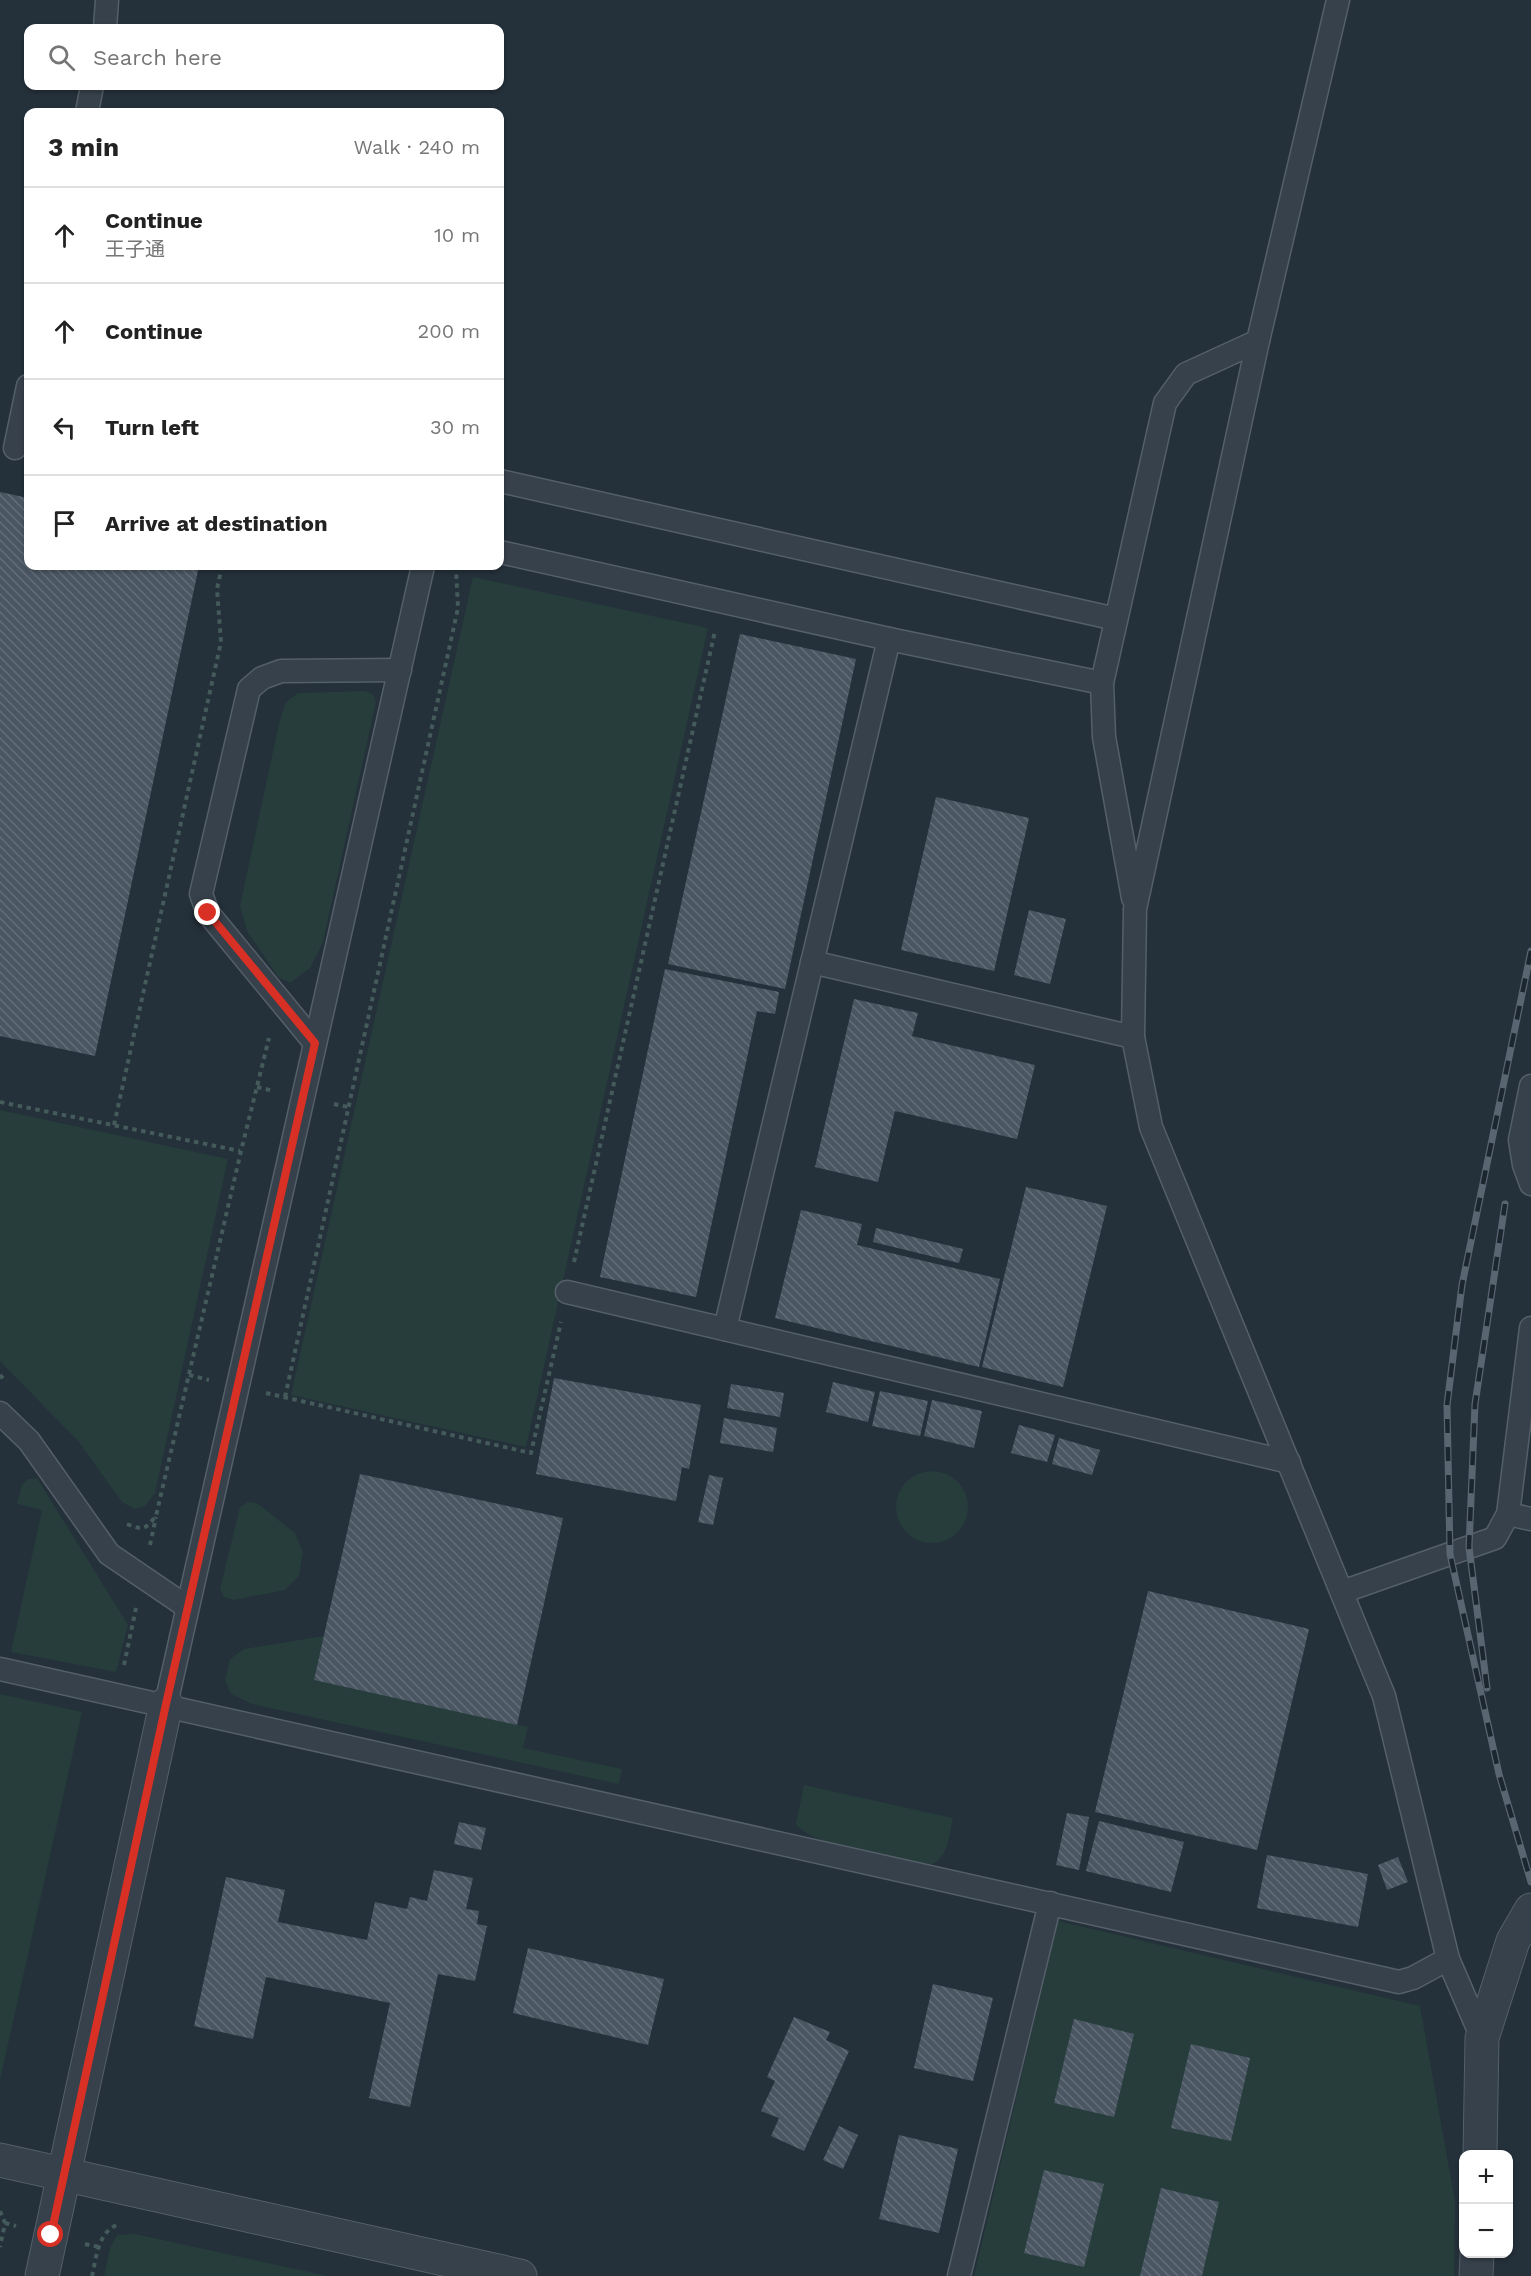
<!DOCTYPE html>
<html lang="en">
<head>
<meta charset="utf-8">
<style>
  body { margin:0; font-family:"Work Sans","Noto Sans JP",sans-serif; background:#f2f2f2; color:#222 }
  .controls { position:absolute; right:18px; bottom:18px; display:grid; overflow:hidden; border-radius:12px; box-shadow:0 2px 4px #0004 }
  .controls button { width:54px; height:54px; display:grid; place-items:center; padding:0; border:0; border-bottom:2px solid #e0e0e0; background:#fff; color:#222; font:30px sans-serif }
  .stop { position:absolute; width:18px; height:18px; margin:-14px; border:4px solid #d93025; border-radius:50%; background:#fff }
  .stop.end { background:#d93025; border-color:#fff; box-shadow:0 2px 6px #0008 }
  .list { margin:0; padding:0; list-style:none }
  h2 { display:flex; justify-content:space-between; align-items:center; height:78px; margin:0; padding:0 24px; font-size:26px }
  h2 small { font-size:20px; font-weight:400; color:#767676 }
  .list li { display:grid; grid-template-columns:39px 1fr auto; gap:18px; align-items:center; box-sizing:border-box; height:96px; padding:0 24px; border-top:2px solid #e0e0e0 }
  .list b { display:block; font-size:22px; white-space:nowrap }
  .list p { margin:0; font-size:20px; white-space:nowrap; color:#767676 }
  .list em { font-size:20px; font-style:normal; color:#767676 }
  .icon { flex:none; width:33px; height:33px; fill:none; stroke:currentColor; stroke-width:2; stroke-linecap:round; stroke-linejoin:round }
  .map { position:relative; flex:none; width:1531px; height:2276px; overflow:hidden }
  .search { position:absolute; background:#fff; box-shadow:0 2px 4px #0004; left:24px; top:24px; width:480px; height:66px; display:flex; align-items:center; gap:15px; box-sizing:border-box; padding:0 21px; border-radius:12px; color:#767676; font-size:22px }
  .panel { position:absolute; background:#fff; box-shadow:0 2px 4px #0004; left:24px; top:108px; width:480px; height:462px; border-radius:12px }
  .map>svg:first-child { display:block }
  .grass { fill:#263d3c }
  .building { fill:url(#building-back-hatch) }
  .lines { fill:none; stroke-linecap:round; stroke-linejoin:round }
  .lane-casing { stroke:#555f69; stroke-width:25 }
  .street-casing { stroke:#555f69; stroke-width:35 }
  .path { stroke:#455a5a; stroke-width:4; stroke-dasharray:4.5 4.5; stroke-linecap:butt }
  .lane { stroke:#37414b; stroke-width:22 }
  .street { stroke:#37414b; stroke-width:33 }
  .rail-casing { stroke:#596672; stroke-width:7 }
  .rail { stroke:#1c262f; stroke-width:4.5; stroke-dasharray:14; stroke-linecap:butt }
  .route { stroke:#d93025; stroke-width:8 }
</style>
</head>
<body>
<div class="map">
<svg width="1531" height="2276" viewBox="0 0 1531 2276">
  <defs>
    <pattern id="building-back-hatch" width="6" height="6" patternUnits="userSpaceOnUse" patternTransform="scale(1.5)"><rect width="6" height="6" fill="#4a5763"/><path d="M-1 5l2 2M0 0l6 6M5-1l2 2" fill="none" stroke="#626d78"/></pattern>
  </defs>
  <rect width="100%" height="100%" fill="#24303a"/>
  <g class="grass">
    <polygon points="473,577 708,628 526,1447 291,1395"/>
    <polygon points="365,691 373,694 376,702 323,942 310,968 290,983 279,978 247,931 240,906 279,723 286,702 298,693"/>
    <polygon points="0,1110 228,1159 155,1493 145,1506 134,1509 122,1502 78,1441 0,1361"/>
    <circle cx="932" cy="1507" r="36"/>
    <polygon points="37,1478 128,1625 116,1672 11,1652 42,1510 17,1504 22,1485 28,1479"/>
    <polygon points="248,1502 257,1503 295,1533 303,1552 299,1576 285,1590 233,1600 224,1597 220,1589 240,1507"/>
    <polygon points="324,1636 314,1680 528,1727 523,1748 622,1769 619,1784 252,1704 231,1694 225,1681 230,1659 244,1649"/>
    <polygon points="0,1694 82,1712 0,2080"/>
    <path d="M804,1785L953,1818C949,1835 949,1858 930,1865C901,1859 811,1847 796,1824Z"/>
    <polygon points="1058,1921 1420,2006 1455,2201 1454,2276 974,2276"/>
    <polygon points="135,2234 328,2276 104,2276 110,2248 117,2235"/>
  </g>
  <g class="building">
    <polygon points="0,492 28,498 28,566 199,566 95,1056 0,1036"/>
    <polygon points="740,634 856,659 785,989 668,964"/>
    <polygon points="936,797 1029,818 994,971 901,950"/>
    <polygon points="1029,910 1066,919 1050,984 1014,975"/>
    <polygon points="665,969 779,992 775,1014 757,1011 696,1297 600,1277"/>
    <polygon points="854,999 918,1013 912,1036 1035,1065 1017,1139 895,1111 878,1182 815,1167"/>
    <polygon points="1026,1187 1107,1206 1063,1387 982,1367"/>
    <polygon points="801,1210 862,1224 857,1245 1000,1279 979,1367 775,1318"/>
    <polygon points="876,1228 963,1249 959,1263 873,1242"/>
    <polygon points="554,1378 701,1405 689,1469 682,1467 676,1501 536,1474"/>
    <polygon points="833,1382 875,1392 868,1422 826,1412"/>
    <polygon points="731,1384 784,1393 780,1417 727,1408"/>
    <polygon points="880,1391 928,1401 920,1436 872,1426"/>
    <polygon points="932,1400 982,1411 974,1448 924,1436"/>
    <polygon points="724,1418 777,1428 773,1452 720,1443"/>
    <polygon points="1019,1425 1055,1435 1047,1462 1011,1453"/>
    <polygon points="1059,1438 1100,1450 1092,1475 1052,1464"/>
    <polygon points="360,1474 563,1518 517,1725 314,1680"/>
    <polygon points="709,1475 723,1478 713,1525 698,1522"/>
    <polygon points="1148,1591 1309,1629 1257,1850 1095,1812"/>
    <polygon points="1067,1813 1089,1817 1079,1870 1056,1865"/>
    <polygon points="1099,1821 1184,1842 1171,1892 1086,1871"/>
    <polygon points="459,1822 486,1828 481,1850 454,1844"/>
    <polygon points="1267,1855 1368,1874 1358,1927 1257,1908"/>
    <polygon points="1398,1857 1408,1882 1387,1890 1378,1865"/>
    <polygon points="434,1870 473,1878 466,1909 479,1911 477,1924 487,1926 475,1981 438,1974 410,2107 369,2098 390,2003 266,1977 253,2039 194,2026 226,1877 285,1890 278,1922 367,1940 375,1902 407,1909 410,1897 427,1901"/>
    <polygon points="528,1948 664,1979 648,2045 513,2013"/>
    <polygon points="933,1984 993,1998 973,2081 914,2068"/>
    <polygon points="794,2017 830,2032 826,2040 849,2051 804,2151 771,2136 779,2118 761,2111 775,2081 767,2077"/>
    <polygon points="1074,2019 1134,2034 1114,2117 1054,2103"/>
    <polygon points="1191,2044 1250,2058 1231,2141 1171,2128"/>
    <polygon points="839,2126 858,2135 843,2169 823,2160"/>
    <polygon points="899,2135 958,2149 939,2233 879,2219"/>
    <polygon points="1044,2170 1104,2184 1084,2267 1024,2253"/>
    <polygon points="1161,2188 1219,2202 1202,2276 1140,2276"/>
  </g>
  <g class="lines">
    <defs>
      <g id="lane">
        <polyline points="1338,0 1258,341 1135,909 1133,1037 1151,1127 1384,1696 1448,1959 1482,2038"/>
        <polyline points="105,28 107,0"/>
        <polyline points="87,112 92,86"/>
        <polyline points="15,448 28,386"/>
        <polyline points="500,481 1116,619"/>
        <polyline points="500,552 889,639 1102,683"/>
        <polyline points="1133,898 1104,737 1102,683 1165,403 1186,374 1258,341"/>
        <polyline points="812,962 1133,1037"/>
        <polyline points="315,1043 208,913 201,894 249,689 262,678 281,671 400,670"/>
        <polyline points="1531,1086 1520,1140 1524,1165 1531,1184"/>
        <polyline points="567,1292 1289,1462"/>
        <polyline points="725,1329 889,639"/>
        <polyline points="0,1413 29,1441 109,1554 187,1607"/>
        <polyline points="1508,1514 1531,1519"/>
        <polyline points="1342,1592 1495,1538 1508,1514 1531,1328"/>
        <polyline points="0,1669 1399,1982 1413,1978 1448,1959"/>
        <polyline points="166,1704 423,566"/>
        <polyline points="959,2276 1050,1903"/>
      </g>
      <g id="street">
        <polyline points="1480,2154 1482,2038 1513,1941 1531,1910"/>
        <polyline points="0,2160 520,2276"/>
        <polyline points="42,2276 166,1704"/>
        <polyline points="1476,2276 1477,2254"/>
      </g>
    </defs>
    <use href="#lane" class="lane-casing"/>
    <use href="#street" class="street-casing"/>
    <g class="path">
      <polyline points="257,1087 274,1091"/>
      <polyline points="0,1102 240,1151"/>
      <polyline points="334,1104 348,1107"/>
      <polyline points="114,1125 221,642 217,589 222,566"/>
      <polyline points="574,1262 715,631"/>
      <polyline points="0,1375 6,1382"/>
      <polyline points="189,1375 209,1380"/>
      <polyline points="266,1393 531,1453 561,1322"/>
      <polyline points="285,1397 458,608 456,569"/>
      <path d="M127,1524C144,1531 145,1529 156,1516L241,1151L269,1038"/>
      <polyline points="150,1545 156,1517"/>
      <polyline points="124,1665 136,1608"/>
      <polyline points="0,2211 5,2223 0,2247"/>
      <polyline points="5,2223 16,2226"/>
      <polyline points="85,2244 99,2247"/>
      <path d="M92,2276C96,2259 98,2232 117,2225"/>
    </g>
    <use href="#lane" class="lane"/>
    <use href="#street" class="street"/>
    <defs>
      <g id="rail">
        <polyline points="1531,951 1462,1285 1447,1405 1450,1554 1499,1774 1531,1882"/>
        <polyline points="1487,1688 1469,1547 1475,1404 1505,1204"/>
      </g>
    </defs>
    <use href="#rail" class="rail-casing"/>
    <use href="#rail" class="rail"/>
  </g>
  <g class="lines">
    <polyline class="route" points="51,2235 166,1704 315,1043 208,913"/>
  </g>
</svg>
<div class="controls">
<button>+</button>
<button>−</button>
</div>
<div class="stop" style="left:51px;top:2235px"></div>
<div class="stop end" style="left:208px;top:913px"></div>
<div class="search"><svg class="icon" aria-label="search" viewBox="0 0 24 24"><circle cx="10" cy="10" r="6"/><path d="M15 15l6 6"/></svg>Search here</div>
<section class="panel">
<h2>3 min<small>Walk · 240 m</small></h2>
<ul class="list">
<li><svg class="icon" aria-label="ahead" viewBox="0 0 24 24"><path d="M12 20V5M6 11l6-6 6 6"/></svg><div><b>Continue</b><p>王子通</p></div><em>10 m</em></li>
<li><svg class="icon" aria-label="ahead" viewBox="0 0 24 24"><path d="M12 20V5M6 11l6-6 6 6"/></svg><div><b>Continue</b></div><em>200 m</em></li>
<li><svg class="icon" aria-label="left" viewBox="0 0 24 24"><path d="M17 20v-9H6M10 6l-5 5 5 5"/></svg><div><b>Turn left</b></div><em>30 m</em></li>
<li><svg class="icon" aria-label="arrive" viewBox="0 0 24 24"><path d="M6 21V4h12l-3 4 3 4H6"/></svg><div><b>Arrive at destination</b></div></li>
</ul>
</section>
</div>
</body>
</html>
